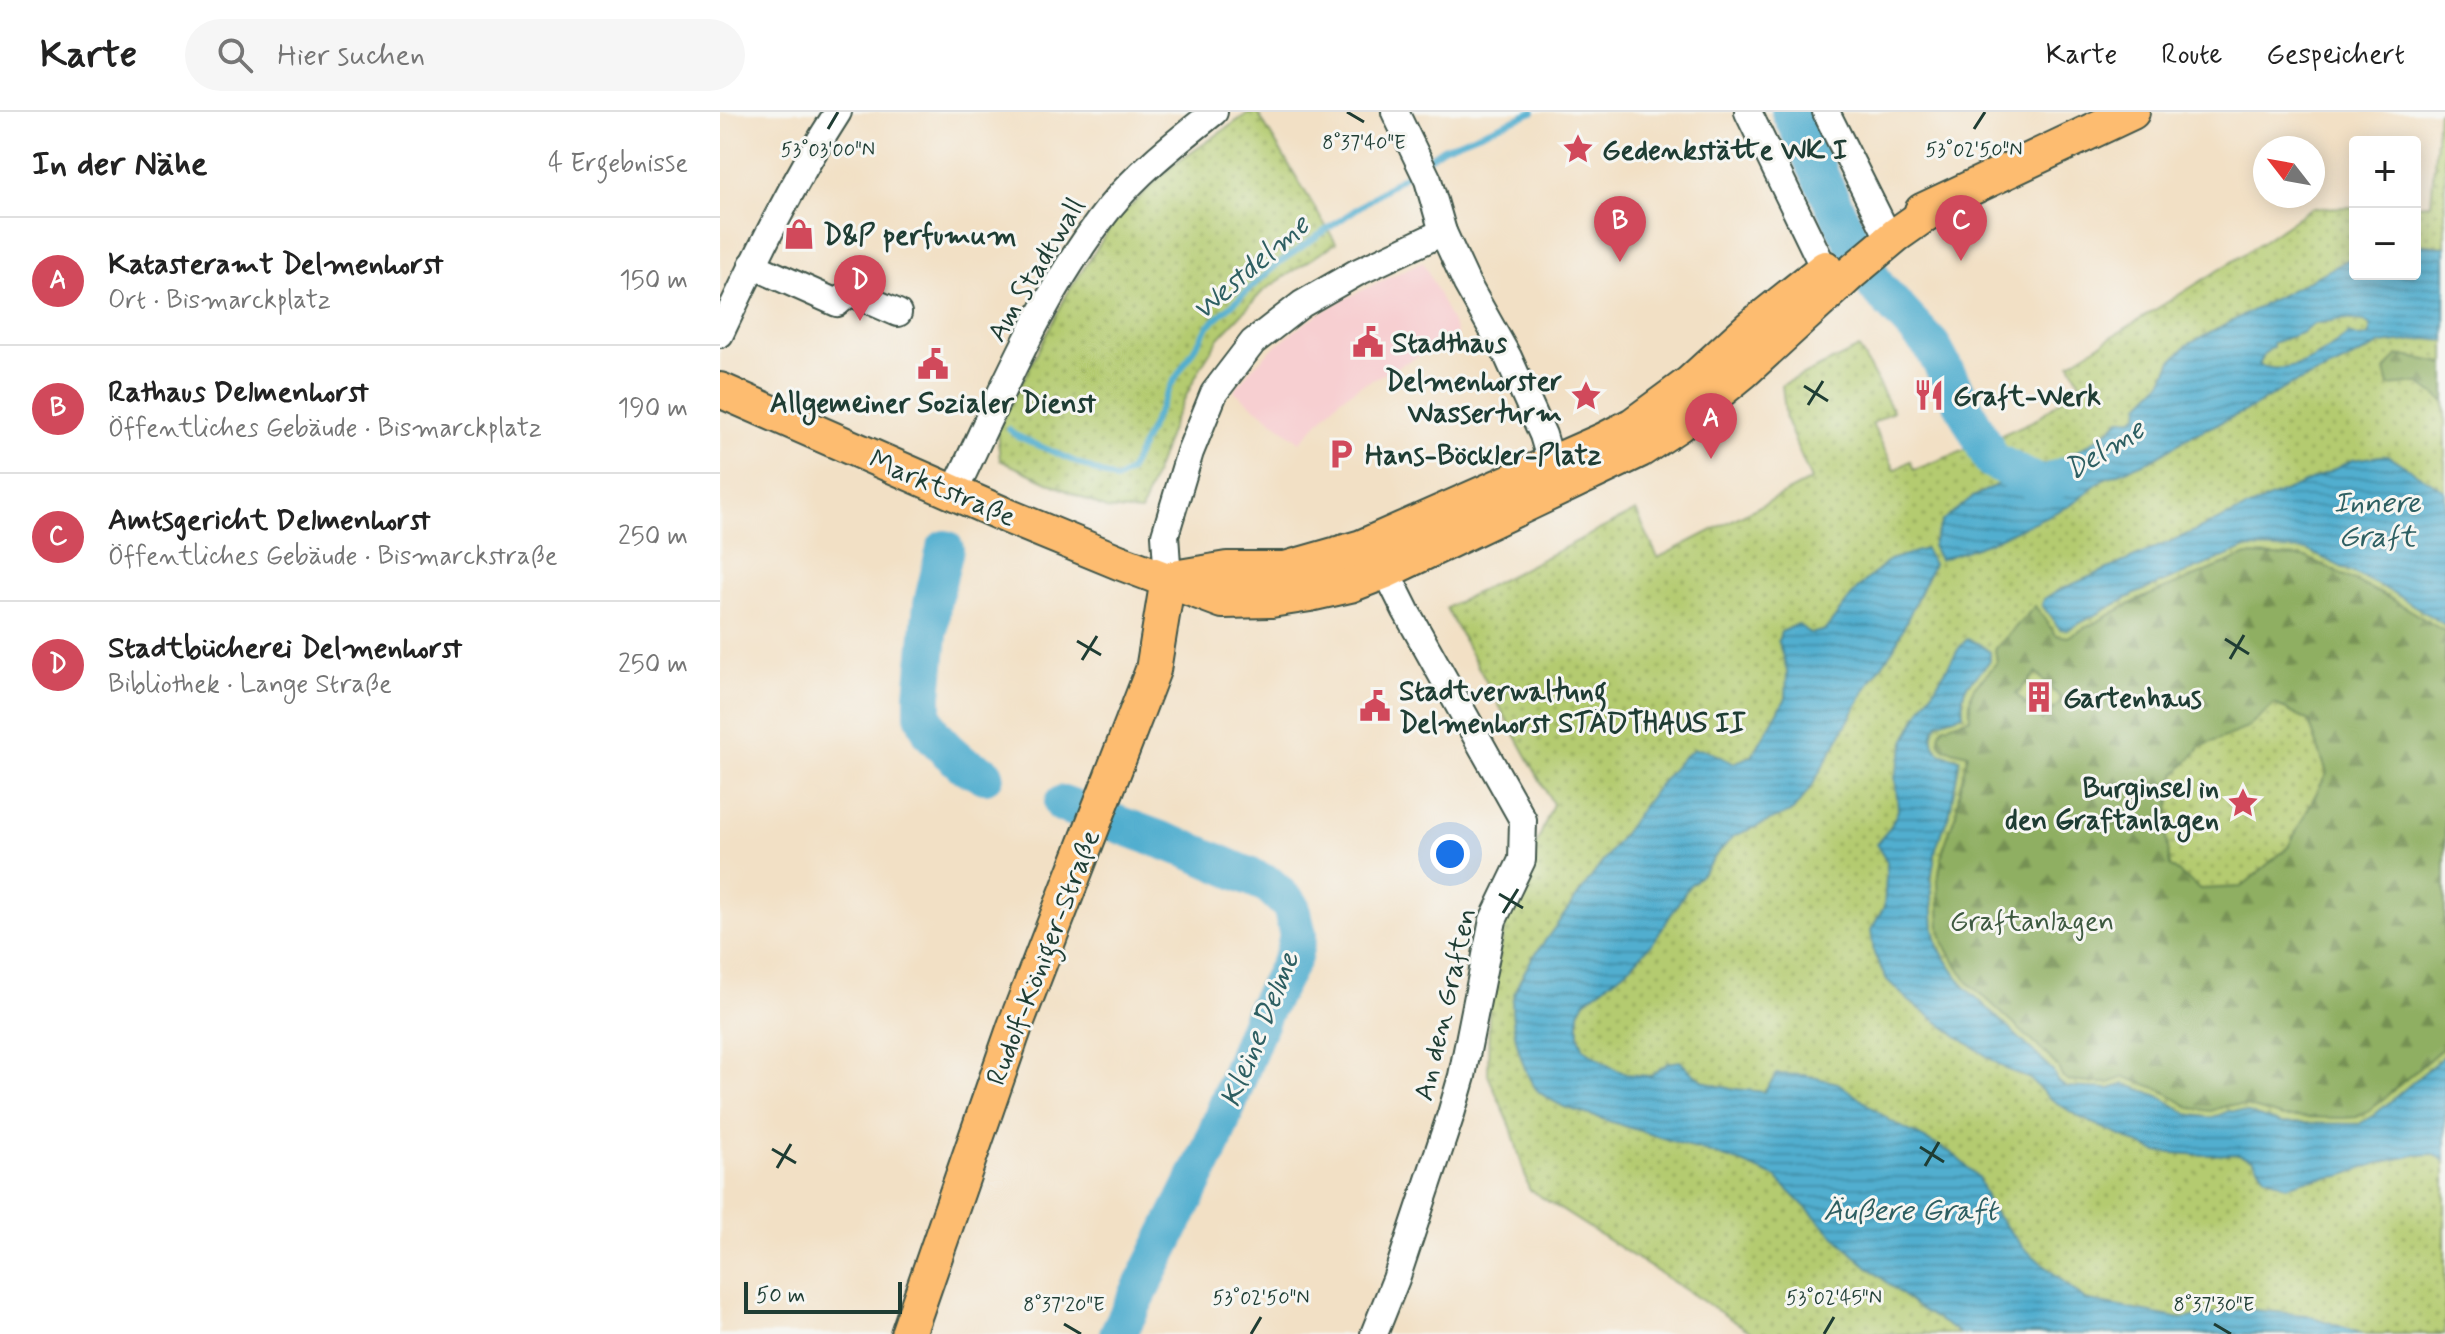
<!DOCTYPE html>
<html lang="de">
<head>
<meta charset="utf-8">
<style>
  body { margin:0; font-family:Mynerve,sans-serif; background:#f6f6f6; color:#222 }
  .controls { position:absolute; right:24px; top:24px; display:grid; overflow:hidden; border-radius:8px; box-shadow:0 4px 20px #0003 }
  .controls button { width:72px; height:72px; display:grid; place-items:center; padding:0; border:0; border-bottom:2px solid #e0e0e0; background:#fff; color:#222; font:40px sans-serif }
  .compass { position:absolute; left:1533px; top:24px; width:72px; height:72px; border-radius:50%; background:#fff; box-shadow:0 4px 20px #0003; rotate:301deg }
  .scale { position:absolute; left:24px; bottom:20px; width:158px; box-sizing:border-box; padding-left:8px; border:4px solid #1f3d34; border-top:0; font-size:22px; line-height:28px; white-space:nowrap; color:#1f3d34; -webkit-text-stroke:6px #f6f6f2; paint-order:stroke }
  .you { position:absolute; left:730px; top:742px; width:28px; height:28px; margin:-20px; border:6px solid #fff; border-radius:50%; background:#1a73e8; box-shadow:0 0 0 12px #1a73e833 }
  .badge { display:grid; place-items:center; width:52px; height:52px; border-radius:50%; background:#d1495b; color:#fff; font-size:26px; font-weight:700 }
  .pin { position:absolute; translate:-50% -66px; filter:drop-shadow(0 2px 4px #0008) }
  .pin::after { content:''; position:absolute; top:42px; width:28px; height:24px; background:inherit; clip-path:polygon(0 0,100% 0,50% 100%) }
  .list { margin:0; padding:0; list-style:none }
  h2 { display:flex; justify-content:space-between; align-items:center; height:104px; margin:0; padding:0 32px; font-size:34px }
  h2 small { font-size:26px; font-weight:400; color:#767676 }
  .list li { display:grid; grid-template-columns:52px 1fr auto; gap:24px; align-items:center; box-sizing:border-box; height:128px; padding:0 32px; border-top:2px solid #e0e0e0 }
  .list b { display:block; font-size:30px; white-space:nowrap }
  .list p { margin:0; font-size:26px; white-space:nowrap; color:#767676 }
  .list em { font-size:26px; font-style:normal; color:#767676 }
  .icon { flex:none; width:44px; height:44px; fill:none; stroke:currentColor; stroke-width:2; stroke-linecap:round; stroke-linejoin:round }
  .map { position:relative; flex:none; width:1725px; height:1222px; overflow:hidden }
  header { display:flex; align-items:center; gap:48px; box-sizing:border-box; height:112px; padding:0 40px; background:#fff; border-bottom:2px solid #e0e0e0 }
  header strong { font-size:38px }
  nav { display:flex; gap:44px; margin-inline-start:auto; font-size:28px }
  .search { width:560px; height:72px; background:#f6f6f6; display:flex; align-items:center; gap:20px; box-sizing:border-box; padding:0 28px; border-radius:44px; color:#767676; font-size:30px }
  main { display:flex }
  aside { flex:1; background:#fff }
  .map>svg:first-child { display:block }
  .built { fill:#f7cfd1 }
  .grass { fill:url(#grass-dots); stroke:#6a8452; stroke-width:2 }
  .forest { fill:url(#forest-firs); stroke:#57764b; stroke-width:2; fill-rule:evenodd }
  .water { fill:url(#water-rules); stroke:#387682; stroke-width:2; fill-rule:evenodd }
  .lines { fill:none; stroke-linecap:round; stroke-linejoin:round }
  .stream { stroke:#51aecf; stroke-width:6 }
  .river { stroke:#51aecf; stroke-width:38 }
  .minor-casing { stroke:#3f554a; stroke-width:30 }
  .major-casing { stroke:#3f554a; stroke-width:38 }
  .minor { stroke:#fff; stroke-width:26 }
  .major { stroke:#fdbc70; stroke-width:34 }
  .ticks { fill:none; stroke:#1f3d34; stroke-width:3 }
  .labels { text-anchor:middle; stroke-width:6; stroke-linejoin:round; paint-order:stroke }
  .poi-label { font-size:28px; font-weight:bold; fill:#1f3d34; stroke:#f6f6f2; text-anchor:start }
  .street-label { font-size:28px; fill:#1f3d34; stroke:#f6f6f2 }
  .park-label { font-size:28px; fill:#3d5940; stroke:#f6f6f2 }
  .water-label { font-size:30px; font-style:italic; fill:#2e5f62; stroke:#f6f6f2 }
  .ticks-label { font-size:20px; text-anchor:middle; fill:#1f3d34; stroke:#f6f6f2; stroke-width:6; stroke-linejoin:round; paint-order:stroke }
</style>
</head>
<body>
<header>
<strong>Karte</strong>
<div class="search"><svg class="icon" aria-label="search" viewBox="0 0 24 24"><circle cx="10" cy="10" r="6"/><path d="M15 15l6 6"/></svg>Hier suchen</div>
<nav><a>Karte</a><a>Route</a><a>Gespeichert</a></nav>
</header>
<main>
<aside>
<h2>In der Nähe<small>4 Ergebnisse</small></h2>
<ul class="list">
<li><span class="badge">A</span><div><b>Katasteramt Delmenhorst</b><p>Ort · Bismarckplatz</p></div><em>150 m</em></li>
<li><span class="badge">B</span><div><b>Rathaus Delmenhorst</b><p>Öffentliches Gebäude · Bismarckplatz</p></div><em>190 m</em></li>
<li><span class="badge">C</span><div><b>Amtsgericht Delmenhorst</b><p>Öffentliches Gebäude · Bismarckstraße</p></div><em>250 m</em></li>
<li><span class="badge">D</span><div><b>Stadtbücherei Delmenhorst</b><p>Bibliothek · Lange Straße</p></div><em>250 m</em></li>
</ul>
</aside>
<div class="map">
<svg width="1725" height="1222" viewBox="0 0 1725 1222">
  <defs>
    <pattern id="grass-dots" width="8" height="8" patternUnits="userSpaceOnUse" patternTransform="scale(2)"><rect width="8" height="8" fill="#b4cb6f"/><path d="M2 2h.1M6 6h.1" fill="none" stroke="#92a65c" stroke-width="1.8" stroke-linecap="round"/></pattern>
    <pattern id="forest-firs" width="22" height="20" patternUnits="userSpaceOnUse" patternTransform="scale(2)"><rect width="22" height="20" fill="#8faf62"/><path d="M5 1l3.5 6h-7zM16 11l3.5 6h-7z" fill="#749052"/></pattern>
    <pattern id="water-rules" width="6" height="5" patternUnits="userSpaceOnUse" patternTransform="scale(2)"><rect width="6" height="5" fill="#51aecf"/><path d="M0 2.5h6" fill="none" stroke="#438fa9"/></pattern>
  </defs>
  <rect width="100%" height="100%" fill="#f6f6f2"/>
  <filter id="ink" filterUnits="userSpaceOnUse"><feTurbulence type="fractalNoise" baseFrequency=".0125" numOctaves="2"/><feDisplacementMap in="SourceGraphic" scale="16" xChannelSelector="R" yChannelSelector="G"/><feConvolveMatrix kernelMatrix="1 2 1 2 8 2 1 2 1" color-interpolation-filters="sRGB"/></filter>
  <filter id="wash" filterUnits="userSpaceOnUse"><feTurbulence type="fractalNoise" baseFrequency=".006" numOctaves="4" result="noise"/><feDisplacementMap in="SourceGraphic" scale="32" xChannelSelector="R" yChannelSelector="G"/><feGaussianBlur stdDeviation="1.8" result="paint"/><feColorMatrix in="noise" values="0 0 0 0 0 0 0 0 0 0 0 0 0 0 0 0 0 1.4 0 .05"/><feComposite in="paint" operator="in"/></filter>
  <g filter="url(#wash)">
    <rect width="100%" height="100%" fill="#f2e0c5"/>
    <polygon class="built" points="703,149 738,224 640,274 621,286 580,330 514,279 529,259 555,234 589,208 626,186"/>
    <g class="grass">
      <polygon points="530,0 537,0 616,131 543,179 499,226 480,256 454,308 421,400 386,397 280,348 277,319 347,182 394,110 452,54"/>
      <polygon points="1718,0 1725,0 1725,1222 1034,1222 809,1077 791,1015 768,963 769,888 788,801 833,692 726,496 916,399 938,446 1091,368 1066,308 1062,273 1139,236 1173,299 1152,312 1175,358 1190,349 1194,358 1266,330 1315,308 1361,273 1350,251 1521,144 1591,96 1635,95 1635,162 1695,162 1695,93 1711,92"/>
    </g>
    <g class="forest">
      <polygon points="1677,243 1725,251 1725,290 1699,271 1669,274 1665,259"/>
      <path d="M1527,443L1586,445L1671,487L1725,520V934L1649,999L1637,1005L1623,1006L1563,1005L1526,994L1508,993L1491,999L1471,996L1442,978L1405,965L1389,971H1372L1348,969L1342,965L1338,955L1324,940L1248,870L1224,832L1220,816L1218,768L1223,738L1236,701L1240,674L1248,642L1224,636C1217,630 1218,622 1223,615L1250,606C1248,566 1258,577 1277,550L1275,537L1315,494L1336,523L1348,525L1420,487ZM1316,561L1343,588L1322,609L1296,582ZM1555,592L1589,610L1607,661L1568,735L1521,775L1480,777L1450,754L1446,718L1455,663L1482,634L1525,617Z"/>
    </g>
    <g class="water">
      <path d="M1695,132L1725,135V229L1706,227L1661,232L1615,255L1568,274L1530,297L1473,323L1431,348L1383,367L1350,394L1267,431L1219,448L1212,434L1222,409L1251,386L1312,354C1338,354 1383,326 1400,307L1414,306L1419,301L1420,292L1442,270L1452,248L1467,233L1635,144V162H1695ZM1622,207L1644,209L1650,214V223L1641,226L1628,222C1605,242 1570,265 1539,253L1545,241L1553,235V231L1581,221L1594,212Z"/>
      <polygon points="1667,343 1725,379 1725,513 1674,481 1587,438 1526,436 1417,481 1347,518 1340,517 1322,493 1324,487 1335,480 1609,360 1632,348"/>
      <path d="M1205,437L1213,452L1174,536L1150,570L1092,674L1073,699L1014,724L997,742L984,760L969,774L935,828L911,854L865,889L859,900V924L864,937L891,955L906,962L930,964L948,951L960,949C986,979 1007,975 1044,980L1057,962L1084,963L1118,971L1172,1010L1232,1041L1258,1065L1271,1097L1304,1136L1365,1188L1461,1207L1524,1197L1587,1203L1643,1222H1241L1194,1193L1134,1143L1055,1065L1022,1051L844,995C835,990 824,985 817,978C802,960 792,918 792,894C792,879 804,861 811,848L937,675L962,646L974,637L986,638L1013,651L1032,644L1066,586L1067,559L1058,529L1061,520L1078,512L1090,522L1105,518L1138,476L1169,448Z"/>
      <path d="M1247,527L1259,532L1270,540V548C1254,573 1240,564 1243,602L1219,610C1211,620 1210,631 1220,641L1240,647L1230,700L1216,736L1211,768L1214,817L1218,835L1244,874L1319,945L1333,959L1337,969L1346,975L1390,977L1405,972L1439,984L1468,1002L1492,1006L1509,999L1525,1000L1561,1011L1639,1012L1653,1004L1725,943V1049L1714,1042L1695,1043L1659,1051L1621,1064L1587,1068L1566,1074L1545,1064L1533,1047L1518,1042L1485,1043L1436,1040L1359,1005L1328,985L1310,967L1286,957L1240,926L1189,889L1167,868L1154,842L1151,818L1164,795L1167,750L1156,732L1170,716L1178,698L1175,664L1186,627L1201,598L1239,536Z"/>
    </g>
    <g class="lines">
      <g class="stream">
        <polyline points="706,48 723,36 813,0"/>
        <polyline points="289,317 295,323 396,368 409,360 450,275 489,213 560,150 694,57"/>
      </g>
      <g class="river">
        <polyline points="1070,0 1119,104 1156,174 1212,234 1272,348 1322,374 1344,364"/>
        <polyline points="225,437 212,492 203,583 203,603 212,622 227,638 244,653 265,663"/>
        <polyline points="343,692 471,739 549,773 571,794 578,823 573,845 543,901 489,1040 398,1222"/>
      </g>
    </g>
  </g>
  <g filter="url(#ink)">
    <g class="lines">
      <defs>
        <g id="minor">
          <polyline points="675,0 708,68 723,120 747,172 788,245 823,323 831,350 838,368"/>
          <polyline points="1028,0 1112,173"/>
          <polyline points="1106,0 1164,116"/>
          <polyline points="32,153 117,191 130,180 178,201"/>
          <path d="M0,222C36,146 72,71 118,0"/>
          <path d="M234,380C281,283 322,181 390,95C419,59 458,29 494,0"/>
          <polyline points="448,467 445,423 470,340 494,281 533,230 582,192 636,161 723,120"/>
          <polyline points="654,1222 676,1167 731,1002 742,964 773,808 802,748 803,708 686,499 666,459"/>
        </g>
        <g id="major">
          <polyline points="1202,99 1412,0"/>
          <polyline points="0,278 285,403 399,450 503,489 551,488 590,482 630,473 666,459 920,338 958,313 1024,259 1132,160 1176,123 1223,90"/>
          <polyline points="448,467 507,457 565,457 642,435 884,328 913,313 970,271 1031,215 1105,156"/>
          <polyline points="188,1222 295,914 433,558 448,467"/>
        </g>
      </defs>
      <use href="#minor" class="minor-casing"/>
      <use href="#major" class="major-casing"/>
      <use href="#minor" class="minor"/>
      <use href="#major" class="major"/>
    </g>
  </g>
  <path class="ticks" d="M627,0L644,10M108,17L118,0M1254,17L1265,0M1084,274L1108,289M1088,293L1103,269M1505,527L1529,542M357,529L381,543M1510,547L1524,523M362,548L377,524M779,782L803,796M783,801L798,777M1200,1035L1224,1050M52,1037L76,1051M1205,1054L1219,1030M57,1056L71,1032M344,1212L361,1222M1494,1212L1511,1222M531,1222L541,1205M1104,1222L1114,1205"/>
  <defs>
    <symbol id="sight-bare" viewBox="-9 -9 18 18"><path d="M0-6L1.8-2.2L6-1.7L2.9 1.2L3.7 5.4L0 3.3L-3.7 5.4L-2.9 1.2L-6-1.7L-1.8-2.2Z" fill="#d1495b" stroke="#f6f6f2" stroke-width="2.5" paint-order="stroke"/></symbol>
    <symbol id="shop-bare" viewBox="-9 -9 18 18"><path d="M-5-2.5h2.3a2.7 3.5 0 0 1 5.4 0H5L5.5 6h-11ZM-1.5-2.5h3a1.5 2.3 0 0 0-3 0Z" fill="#d1495b" stroke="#f6f6f2" stroke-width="2.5" paint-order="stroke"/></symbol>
    <symbol id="civic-bare" viewBox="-9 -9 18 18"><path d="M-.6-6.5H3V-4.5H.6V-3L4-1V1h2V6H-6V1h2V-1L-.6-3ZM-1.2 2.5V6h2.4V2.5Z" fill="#d1495b" stroke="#f6f6f2" stroke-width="2.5" paint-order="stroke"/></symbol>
    <symbol id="restaurant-bare" viewBox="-9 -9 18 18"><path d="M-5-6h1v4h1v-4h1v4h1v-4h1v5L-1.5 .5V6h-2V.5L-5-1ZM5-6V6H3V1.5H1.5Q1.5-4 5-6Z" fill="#d1495b" stroke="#f6f6f2" stroke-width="2.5" paint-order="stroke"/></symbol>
    <symbol id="parking-bare" viewBox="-9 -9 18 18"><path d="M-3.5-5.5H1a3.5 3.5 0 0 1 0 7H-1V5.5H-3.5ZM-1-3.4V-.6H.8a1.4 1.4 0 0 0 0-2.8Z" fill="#d1495b" stroke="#f6f6f2" stroke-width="2.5" paint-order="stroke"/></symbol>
    <symbol id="building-bare" viewBox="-9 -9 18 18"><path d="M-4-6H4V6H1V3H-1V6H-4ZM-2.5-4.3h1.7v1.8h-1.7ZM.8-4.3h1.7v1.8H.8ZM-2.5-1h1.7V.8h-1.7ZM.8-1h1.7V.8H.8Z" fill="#d1495b" stroke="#f6f6f2" stroke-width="2.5" paint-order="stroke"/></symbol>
  </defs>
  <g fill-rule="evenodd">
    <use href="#sight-bare" x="836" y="15" width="44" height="44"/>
    <use href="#shop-bare" x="57" y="100" width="44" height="44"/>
    <use href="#civic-bare" x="626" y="208" width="44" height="44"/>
    <use href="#civic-bare" x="191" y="230" width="44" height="44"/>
    <use href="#restaurant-bare" x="1187" y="261" width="44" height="44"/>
    <use href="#sight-bare" x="844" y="262" width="44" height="44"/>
    <use href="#parking-bare" x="599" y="320" width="44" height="44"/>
    <use href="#building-bare" x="1297" y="563" width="44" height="44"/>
    <use href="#civic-bare" x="633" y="572" width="44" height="44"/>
    <use href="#sight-bare" x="1501" y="669" width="44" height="44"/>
  </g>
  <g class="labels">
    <g class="poi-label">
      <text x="882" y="47">Gedenkstätte WK I</text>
      <text x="103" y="132">D&amp;P perfumum</text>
      <text x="672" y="240">Stadthaus</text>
      <text x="842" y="278" text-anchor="end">Delmenhorster<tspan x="842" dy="32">Wasserturm</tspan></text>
      <text x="1233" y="293">Graft-Werk</text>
      <text x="213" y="300" text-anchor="middle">Allgemeiner Sozialer Dienst</text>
      <text x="645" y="352">Hans-Böckler-Platz</text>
      <text x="679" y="588">Stadtverwaltung<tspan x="679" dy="32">Delmenhorst STADTHAUS II</tspan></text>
      <text x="1343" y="595">Gartenhaus</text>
      <text x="1499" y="685" text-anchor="end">Burginsel in<tspan x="1499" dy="32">den Graftanlagen</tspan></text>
    </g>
    <g class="street-label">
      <text transform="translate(315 157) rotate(-59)" y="10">Am Stadtwall</text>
      <text transform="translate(223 375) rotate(23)" y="10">Marktstraße</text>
      <text transform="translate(322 845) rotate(-69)" y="10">Rudolf-Königer-Straße</text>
      <text transform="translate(724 892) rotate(-77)" y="10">An den Graften</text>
    </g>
    <g class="park-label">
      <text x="1312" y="818">Graftanlagen</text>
    </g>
    <g class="water-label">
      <text transform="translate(530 155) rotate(-41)" y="10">Westdelme</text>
      <text transform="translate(1384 337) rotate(-32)" y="10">Delme</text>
      <text x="1657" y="400">Innere<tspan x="1657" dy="34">Graft</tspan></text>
      <text transform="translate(539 917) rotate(-68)" y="10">Kleine Delme</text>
      <text x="1190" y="1108">Äußere Graft</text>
    </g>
  </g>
  <g class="ticks-label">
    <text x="644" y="37">8°37'40"E</text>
    <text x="108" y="44">53°03'00"N</text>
    <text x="1254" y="44">53°02'50"N</text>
    <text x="541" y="1192">53°02'50"N</text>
    <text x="1114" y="1192">53°02'45"N</text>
    <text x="344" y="1199">8°37'20"E</text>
    <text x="1494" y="1199">8°37'30"E</text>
  </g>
</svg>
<div class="controls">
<button>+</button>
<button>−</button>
</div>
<svg class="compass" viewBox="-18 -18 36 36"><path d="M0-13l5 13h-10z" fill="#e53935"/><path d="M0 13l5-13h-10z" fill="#767676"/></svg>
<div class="scale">50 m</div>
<div class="you"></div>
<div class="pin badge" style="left:991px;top:347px">A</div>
<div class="pin badge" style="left:900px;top:150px">B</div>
<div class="pin badge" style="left:1241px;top:149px">C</div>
<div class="pin badge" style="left:140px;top:209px">D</div>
</div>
</main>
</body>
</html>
